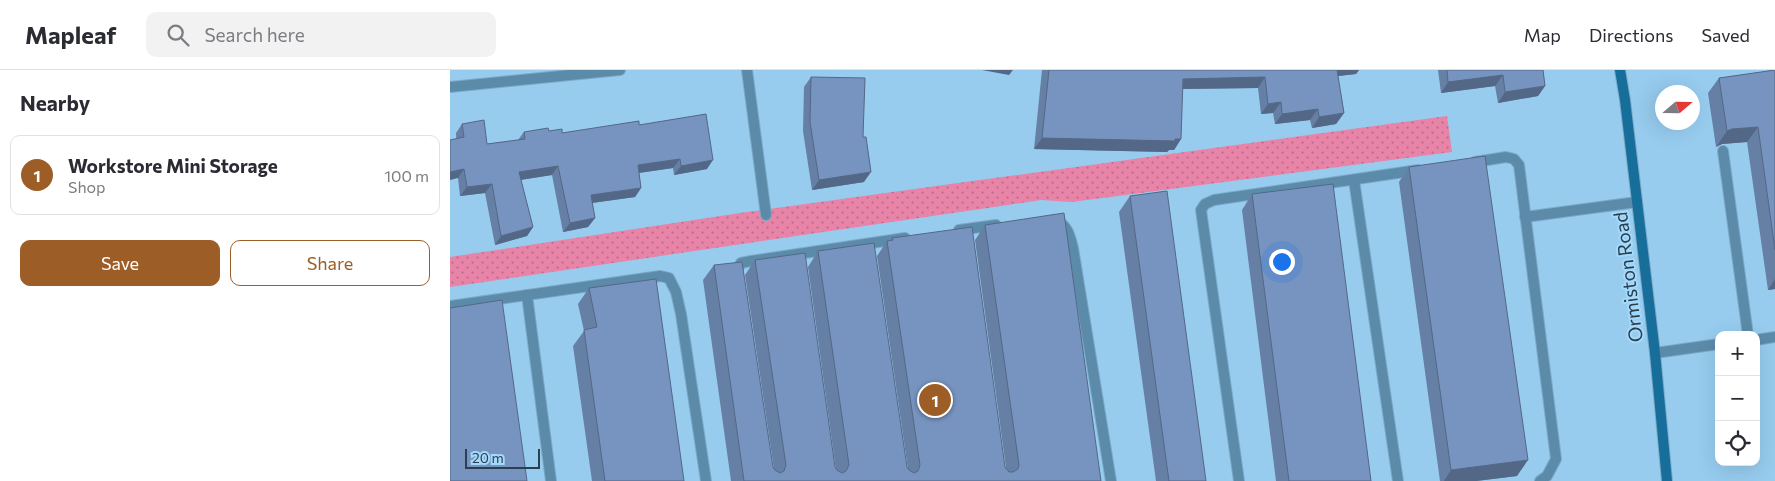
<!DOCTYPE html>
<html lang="en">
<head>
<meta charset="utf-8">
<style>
  body { margin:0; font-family:Commissioner,sans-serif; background:#f2f2f3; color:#2b2b33 }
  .controls { position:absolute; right:15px; bottom:15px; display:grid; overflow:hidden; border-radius:10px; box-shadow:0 5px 20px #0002 }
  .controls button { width:45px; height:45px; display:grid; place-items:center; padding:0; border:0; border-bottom:1px solid #e1e1e2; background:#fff; color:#2b2b33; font:25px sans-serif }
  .compass { position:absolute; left:1205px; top:15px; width:45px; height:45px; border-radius:50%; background:#fff; box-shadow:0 5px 20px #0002; rotate:70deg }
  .scale { position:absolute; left:15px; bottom:12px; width:75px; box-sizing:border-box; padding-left:5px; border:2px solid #2a404e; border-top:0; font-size:14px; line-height:18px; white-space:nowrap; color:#2a404e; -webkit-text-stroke:4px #a4d9fc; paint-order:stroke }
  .you { position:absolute; left:831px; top:191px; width:18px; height:18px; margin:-12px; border:4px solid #fff; border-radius:50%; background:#1a73e8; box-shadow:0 0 0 8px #1a73e833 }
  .badge { display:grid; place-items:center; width:32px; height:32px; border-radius:50%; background:#9d5d26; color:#fff; font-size:16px; font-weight:700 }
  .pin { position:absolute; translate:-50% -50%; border:2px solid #fff; box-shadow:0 1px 5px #0006 }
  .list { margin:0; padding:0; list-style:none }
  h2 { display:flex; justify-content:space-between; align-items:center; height:65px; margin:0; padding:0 20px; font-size:21px }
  h2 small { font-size:16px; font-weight:400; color:#7c7c81 }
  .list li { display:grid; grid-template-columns:32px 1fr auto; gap:15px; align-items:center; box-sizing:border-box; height:80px; margin:0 10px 10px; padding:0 10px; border:1px solid #e1e1e2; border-radius:10px }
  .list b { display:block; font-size:19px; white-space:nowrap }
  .list p { margin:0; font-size:16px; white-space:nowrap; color:#7c7c81 }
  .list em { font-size:16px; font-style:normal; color:#7c7c81 }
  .actions { display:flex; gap:10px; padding:15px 20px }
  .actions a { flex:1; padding:11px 0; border:1px solid #9d5d26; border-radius:10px; text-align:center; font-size:18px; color:#9d5d26 }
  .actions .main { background:#9d5d26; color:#fff }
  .icon { flex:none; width:28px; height:28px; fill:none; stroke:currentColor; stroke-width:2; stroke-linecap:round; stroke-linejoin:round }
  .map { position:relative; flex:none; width:1325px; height:411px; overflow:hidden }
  header { display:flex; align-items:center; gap:30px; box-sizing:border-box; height:70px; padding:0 25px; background:#fff; border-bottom:1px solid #e1e1e2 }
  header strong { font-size:24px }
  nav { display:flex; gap:28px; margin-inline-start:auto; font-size:18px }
  .search { width:350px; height:45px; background:#f2f2f3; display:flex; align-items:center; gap:12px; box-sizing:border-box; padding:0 18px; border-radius:10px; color:#7c7c81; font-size:19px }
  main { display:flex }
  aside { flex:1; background:#fff }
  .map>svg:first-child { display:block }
  .grass { fill:url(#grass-dots) }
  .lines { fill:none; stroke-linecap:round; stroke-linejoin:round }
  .service-casing { stroke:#7daac8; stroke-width:12 }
  .minor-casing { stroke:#7daac8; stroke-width:12 }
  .secondary-casing { stroke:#7daac8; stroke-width:12 }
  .service { stroke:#5c8baa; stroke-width:10 }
  .minor { stroke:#5c8baa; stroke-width:10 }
  .secondary { stroke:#186e9b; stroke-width:10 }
  .wall { fill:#667fa5 }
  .shaded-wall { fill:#536886 }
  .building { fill:#7794c0; stroke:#536886 }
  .labels { text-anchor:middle; stroke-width:4; stroke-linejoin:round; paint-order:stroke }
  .street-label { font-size:19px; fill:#2a404e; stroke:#a4d9fc }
</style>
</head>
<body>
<header>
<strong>Mapleaf</strong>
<div class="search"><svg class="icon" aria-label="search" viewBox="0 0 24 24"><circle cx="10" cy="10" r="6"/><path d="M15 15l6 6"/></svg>Search here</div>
<nav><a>Map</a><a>Directions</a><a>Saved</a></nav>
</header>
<main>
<aside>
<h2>Nearby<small></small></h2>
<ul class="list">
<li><span class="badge">1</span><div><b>Workstore Mini Storage</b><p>Shop</p></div><em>100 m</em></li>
</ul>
<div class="actions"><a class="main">Save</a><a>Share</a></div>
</aside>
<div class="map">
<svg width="1325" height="411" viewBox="0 0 1325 411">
  <defs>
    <pattern id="grass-dots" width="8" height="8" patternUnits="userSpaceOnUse" patternTransform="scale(1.25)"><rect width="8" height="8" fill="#e784a7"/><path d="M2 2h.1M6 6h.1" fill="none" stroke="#bb6d8a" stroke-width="1.8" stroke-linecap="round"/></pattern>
  </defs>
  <rect width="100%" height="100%" fill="#97ccef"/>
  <polygon class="grass" points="997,46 1002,82 622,132 591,130 0,217 0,187 290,143"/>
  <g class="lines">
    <defs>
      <g id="service">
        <polyline points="1273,81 1298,265"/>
        <polyline points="1025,92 1056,87 1064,89 1069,95 1106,389 1097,406 1090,411"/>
        <polyline points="904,110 948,411"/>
        <polyline points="1075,147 1187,132"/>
        <path d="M605,150C618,155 620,166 623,178L661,411"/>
        <polyline points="509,160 546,155"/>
        <polyline points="288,204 287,200 291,193 301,191 455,168"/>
        <polyline points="77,225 101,411"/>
        <polyline points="0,236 210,206 219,208 226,222 231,244 256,411"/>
        <polyline points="789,411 751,140 755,134 764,130 968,100"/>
      </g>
      <g id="minor">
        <polyline points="297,0 316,145"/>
        <polyline points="0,17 170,0"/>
        <polyline points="1306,270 1325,267"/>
        <polyline points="1205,283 1269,274"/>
      </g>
      <polyline id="secondary" points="1170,0 1175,30 1205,283 1217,411"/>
    </defs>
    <use href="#service" class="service-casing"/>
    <use href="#minor" class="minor-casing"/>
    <use href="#secondary" class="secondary-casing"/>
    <use href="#service" class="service"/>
    <use href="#minor" class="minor"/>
    <use href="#secondary" class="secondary"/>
  </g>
  <g class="wall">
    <polygon points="592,0 909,0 906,4 888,6 894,43 886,54 862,58 860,50 825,54 823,43 811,44 808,18 732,19 731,69 724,80 719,80 717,82 584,79"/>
    <polygon points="988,0 1093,0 1095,16 1088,26 1048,33 1045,16 991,23"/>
    <polygon points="1325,0 1325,219 1318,220 1297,72 1272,74 1266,77 1258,23 1269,8"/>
    <polygon points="361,7 413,67 414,112 362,120 353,61 354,17"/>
    <polygon points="12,54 37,74 68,70 74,62 99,61 112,63 189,55 257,99 224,105 223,98 189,103 191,118 185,127 142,133 145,148 138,157 113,162 102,105 71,110 83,157 77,166 45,175 35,123 10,126 8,108 6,63"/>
    <polygon points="959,97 1067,406 1026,411 990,411 949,112"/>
    <polygon points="802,124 921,411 826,411 792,140"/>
    <polygon points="680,126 756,411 706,411 669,142"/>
    <polygon points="535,155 651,411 281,411 253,210 264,195 324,399 295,205 305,190 386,400 358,197 368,181 458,399 427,186 437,171 440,171 442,168 556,398 525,170"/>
    <polygon points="139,218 234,411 142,411 123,276 134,261 128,234"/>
  </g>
  <g class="shaded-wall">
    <polygon points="532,0 563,0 559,5"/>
    <polygon points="884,0 909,0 906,4 879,7"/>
    <polygon points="1053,5 1045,16 991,23 998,12"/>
    <polygon points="815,7 808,18 725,19 733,9"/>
    <polygon points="1095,16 1088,26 1048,33 1055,22"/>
    <polygon points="831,32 823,43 811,44 818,34"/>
    <polygon points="868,39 860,50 825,54 832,44"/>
    <polygon points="894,43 886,54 862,58 869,47"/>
    <polygon points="1308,57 1297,72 1272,74 1266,77 1277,61 1282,59"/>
    <polygon points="592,68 725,69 731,69 724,80 719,80 717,82 584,79"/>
    <polygon points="230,89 223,98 181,104 188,95"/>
    <polygon points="263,90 257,99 224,105 231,96"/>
    <polygon points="108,96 102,105 62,111 69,102"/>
    <polygon points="14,99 8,108 0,110 0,102"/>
    <polygon points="421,102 414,112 362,120 369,110"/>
    <polygon points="42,114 35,123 10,126 17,117"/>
    <polygon points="191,118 185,127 134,134 141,125"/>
    <polygon points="145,148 138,157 113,162 120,153"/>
    <polygon points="83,157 77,166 45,175 51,166"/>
    <polygon points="1325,209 1325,219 1318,220"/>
    <polygon points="1078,390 1067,406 1026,411 994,411 1001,400"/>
  </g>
  <g class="building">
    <polygon points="599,0 887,0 894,43 869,47 868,39 832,44 831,32 818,34 815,7 733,9 731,69 725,69 725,71 592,68"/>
    <polygon points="997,0 1093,0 1095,16 1055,22 1053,5 998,12"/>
    <polygon points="1325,0 1325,180 1308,57 1282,59 1277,61 1269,8"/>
    <polygon points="361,7 415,8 413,67 416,67 421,102 369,110 360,52"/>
    <polygon points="256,44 263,90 231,96 230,89 188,95 191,118 141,125 145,148 120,153 108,96 69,102 83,157 51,166 42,114 17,117 14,99 0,102 0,70 14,67 12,54 34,50 37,74 75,69 74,62 98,58 99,61 112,59 112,63 189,51 189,55"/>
    <polygon points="1035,86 1078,390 1001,400 959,97"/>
    <polygon points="883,114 921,411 839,411 802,124"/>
    <polygon points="717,121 756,411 719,411 680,126"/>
    <polygon points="614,143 651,411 294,411 264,195 292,192 323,397 325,400 330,403 334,401 336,395 305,190 355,183 385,397 387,400 392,403 396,401 399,395 368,181 424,173 457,397 459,400 464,403 468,401 470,395 437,171 443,170 442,168 522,157 555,397 559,402 563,402 568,399 569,395 535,155"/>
    <polygon points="206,209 234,411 155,411 134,260 147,257 139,218"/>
    <polygon points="52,230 77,411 0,411 0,238"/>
  </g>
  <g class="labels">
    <g class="street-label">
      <text transform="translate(1178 207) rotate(-97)" y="7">Ormiston Road</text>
    </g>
  </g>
</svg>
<div class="controls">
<button>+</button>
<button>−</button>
<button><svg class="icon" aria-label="locate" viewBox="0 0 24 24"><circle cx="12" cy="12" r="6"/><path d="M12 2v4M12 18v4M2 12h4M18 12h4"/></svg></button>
</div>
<svg class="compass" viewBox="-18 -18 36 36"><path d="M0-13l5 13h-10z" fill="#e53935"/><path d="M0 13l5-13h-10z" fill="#7c7c81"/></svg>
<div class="scale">20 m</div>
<div class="you"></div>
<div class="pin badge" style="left:485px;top:330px">1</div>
</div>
</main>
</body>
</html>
